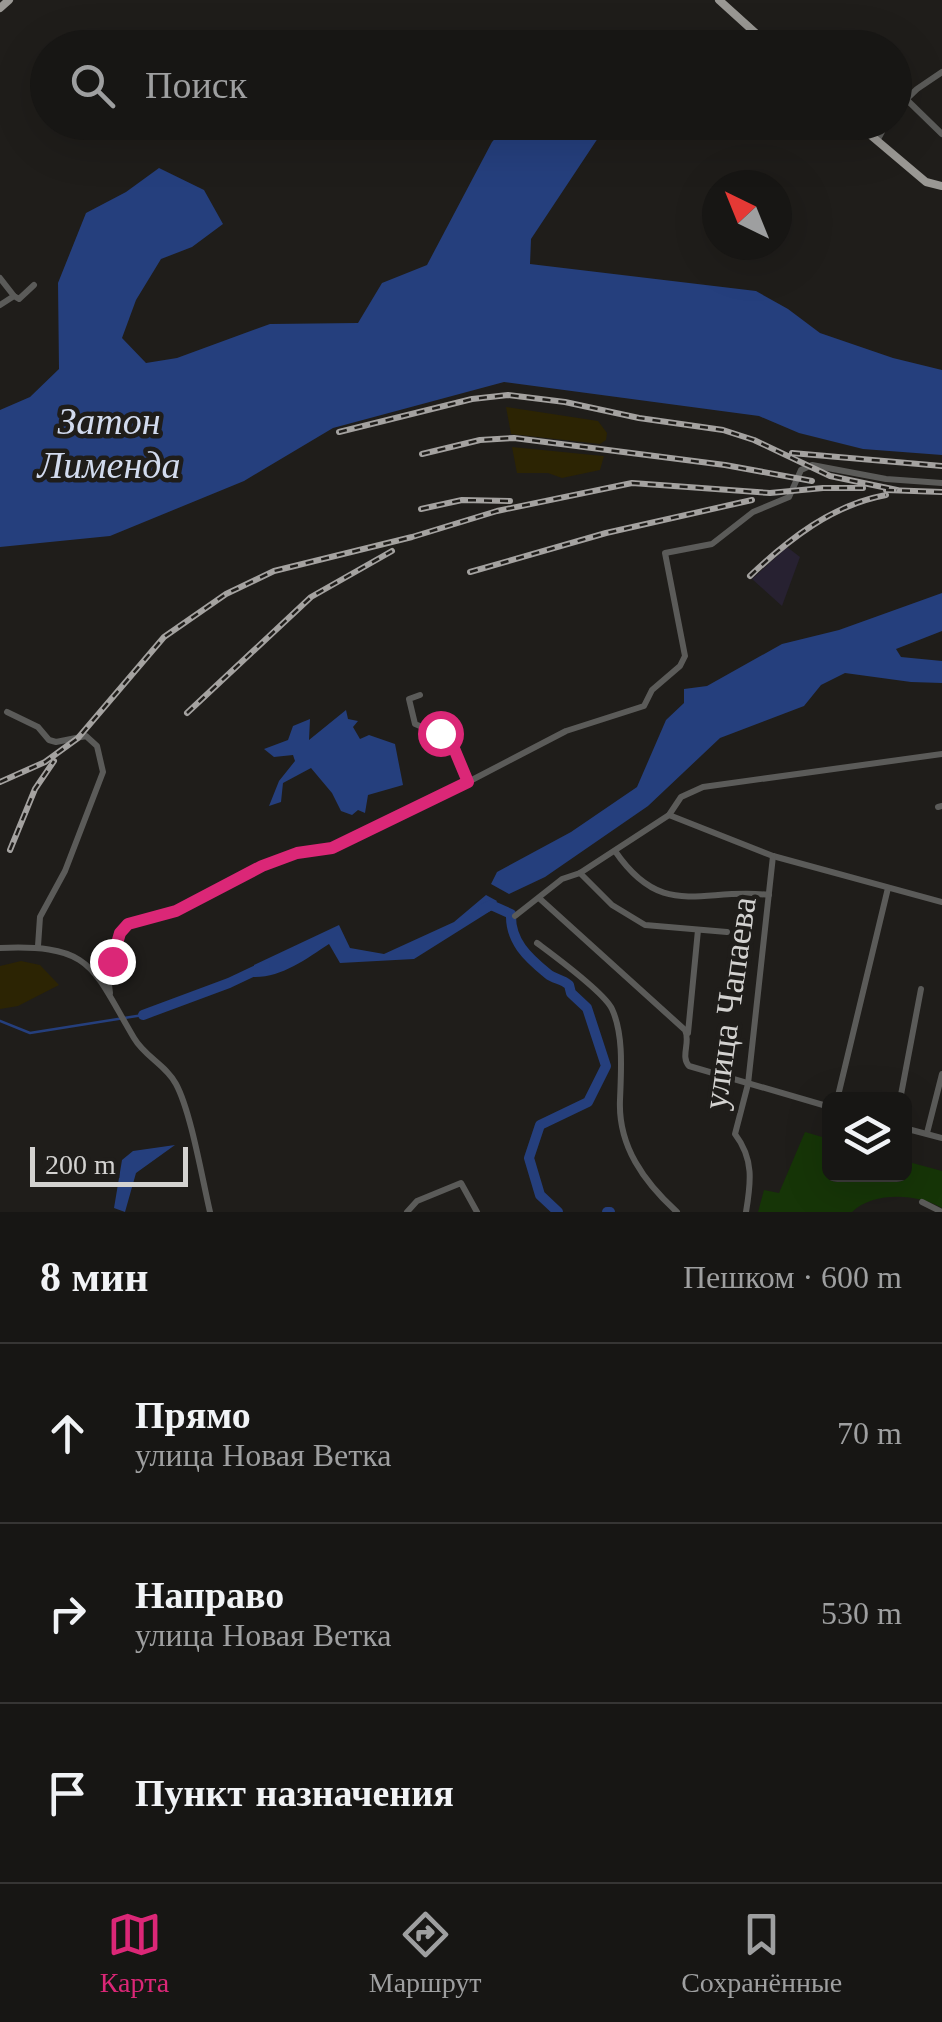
<!DOCTYPE html>
<html lang="ru">
<head>
<meta charset="utf-8">
<style>
  body { margin:0; font-family:Georgia,serif; background:#201f1d; color:#f1f3f6 }
  .controls { position:absolute; right:30px; bottom:30px; display:grid; overflow:hidden; border-radius:15px; box-shadow:0 10px 40px #0002 }
  .controls button { width:90px; height:90px; display:grid; place-items:center; padding:0; border:0; border-bottom:2px solid #363534; background:#171614; color:#f1f3f6; font:50px sans-serif }
  .compass { position:absolute; left:702px; top:170px; width:90px; height:90px; border-radius:50%; background:#171614; box-shadow:0 10px 40px #0002; rotate:317deg }
  .scale { position:absolute; left:30px; bottom:25px; width:158px; box-sizing:border-box; padding-left:10px; border:5px solid #d3d2d0; border-top:0; font-size:28px; line-height:35px; white-space:nowrap; color:#d3d2d0; -webkit-text-stroke:8px #1f1d1a; paint-order:stroke }
  .stop { position:absolute; width:30px; height:30px; margin:-22px; border:8px solid #db2777; border-radius:50%; background:#fff }
  .stop.end { background:#db2777; border-color:#fff; box-shadow:0 2px 10px #0008 }
  .list { margin:0; padding:0; list-style:none }
  h2 { display:flex; justify-content:space-between; align-items:center; height:130px; margin:0; padding:0 40px; font-size:42px }
  h2 small { font-size:32px; font-weight:400; color:#9e9fa0 }
  .list li { display:grid; grid-template-columns:65px 1fr auto; gap:30px; align-items:center; box-sizing:border-box; height:180px; padding:0 40px; border-top:2px solid #363534 }
  .list b { display:block; font-size:38px; white-space:nowrap }
  .list p { margin:0; font-size:32px; white-space:nowrap; color:#9e9fa0 }
  .list em { font-size:32px; font-style:normal; color:#9e9fa0 }
  .icon { flex:none; width:55px; height:55px; fill:none; stroke:currentColor; stroke-width:2; stroke-linecap:round; stroke-linejoin:round }
  .map { position:relative; flex:none; width:942px; height:1212px; overflow:hidden }
  .search { position:absolute; background:#171614; box-shadow:0 10px 40px #0002; left:30px; right:30px; top:30px; height:110px; display:flex; align-items:center; gap:25px; box-sizing:border-box; padding:0 35px; border-radius:55px; color:#9e9fa0; font-size:38px }
  .sheet { height:670px; background:#171614 }
  nav { display:flex; justify-content:space-around; align-items:center; box-sizing:border-box; height:140px; border-top:2px solid #363534; background:#171614; font-size:28px; color:#9e9fa0 }
  nav a { display:grid; justify-items:center; gap:5px }
  nav .on { color:#db2777 }
  .map>svg:first-child { display:block }
  .commercial { fill:#272131 }
  .green { fill:#163507 }
  .sand { fill:#2c2403 }
  .water { fill:#253f7d }
  .lines { fill:none; stroke-linecap:round; stroke-linejoin:round }
  .stream { stroke:#253f7d; stroke-width:2.5 }
  .river { stroke:#253f7d; stroke-width:10 }
  .minor { stroke:#5b5b59; stroke-width:6 }
  .major { stroke:#9a9894; stroke-width:8 }
  .rail-casing { stroke:#a4a2a0; stroke-width:6 }
  .rail { stroke:#1f1d1a; stroke-width:2.5; stroke-dasharray:8; stroke-linecap:butt }
  .route { stroke:#db2777; stroke-width:12 }
  .labels { text-anchor:middle; stroke-width:9; stroke-linejoin:round; paint-order:stroke }
  .street-label { font-size:35px; fill:#d3d2d0; stroke:#1f1d1a }
  .water-label { font-size:38px; font-style:italic; fill:#d2dbee; stroke:#1f1d1a }
</style>
</head>
<body>
<div class="map">
<svg width="942" height="1212" viewBox="0 0 942 1212">
  <rect width="100%" height="100%" fill="#1f1d1a"/>
  <polygon class="commercial" points="787,547 800,557 782,606 752,579"/>
  <path class="green" d="M805,1132L829,1139L830,1174H904L905,1161L942,1171V1208C918,1194 874,1191 852,1212H758L764,1190L779,1193Z"/>
  <g class="sand">
    <polygon points="506,407 598,421 607,433 606,440 600,444 511,434"/>
    <polygon points="512,447 603,456 604,456 600,470 562,478 548,473 517,473"/>
    <polygon points="21,961 40,965 59,985 18,1006 0,1009 0,966"/>
  </g>
  <g class="water">
    <polygon points="608,123 531,239 530,264 756,291 788,309 820,333 893,358 942,370 942,455 863,449 799,433 759,416 504,382 333,428 244,481 110,536 0,547 0,410 30,397 59,369 58,283 86,213 126,192 159,168 204,190 223,224 192,247 161,259 136,300 122,338 146,363 177,358 270,324 358,323 382,283 427,265 492,142 509,123"/>
    <polygon points="942,593 942,631 896,649 901,657 942,661 942,683 911,682 845,673 821,685 804,706 720,738 648,806 545,877 509,894 491,884 497,872 571,832 637,787 666,720 684,703 684,689 707,686 782,644 839,630"/>
    <polygon points="346,710 348,719 358,721 353,727 360,739 369,735 395,744 403,785 368,795 365,813 358,810 352,815 341,811 332,793 311,768 283,783 281,802 269,806 279,781 295,761 293,755 274,757 264,749 288,740 293,726 310,719 309,740"/>
    <path d="M486,895L497,901L492,910L414,959L340,963L329,944C306,959 281,978 253,977L254,965L339,925L350,948L384,954L454,922Z"/>
    <polygon points="175,1145 136,1173 125,1212 114,1208 122,1160 133,1151"/>
  </g>
  <g class="lines">
    <polyline class="stream" points="0,1021 30,1033 143,1015"/>
    <g class="river">
      <path d="M483,909L491,905L511,914C510,941 527,957 548,974C554,979 562,979 569,985L571,993L587,1008L606,1066L588,1102L540,1125L529,1158L540,1195L558,1212"/>
      <polyline points="143,1015 229,983 265,966"/>
      <polyline points="607,1212 610,1212"/>
    </g>
    <g class="minor">
      <polyline points="906,99 942,134"/>
      <polyline points="894,111 917,89 942,72"/>
      <polyline points="877,141 887,122"/>
      <polyline points="0,278 14,296"/>
      <polyline points="0,305 14,296 19,299 34,285"/>
      <polyline points="7,712 38,727 49,740 56,742 86,736 97,746 103,772 65,871 40,917 38,946"/>
      <polyline points="468,782 566,731 644,706 652,690 680,666 685,656 665,553 712,544 753,512 789,497 801,470 812,465 886,479 942,483"/>
      <polyline points="938,807 942,806"/>
      <polyline points="669,815 773,856 942,902"/>
      <path d="M615,851C663,921 701,887 769,895"/>
      <polyline points="580,873 612,905 645,925 727,932"/>
      <path d="M539,898L685,1030C691,1042 680,1056 689,1066L830,1107"/>
      <polyline points="515,916 562,879 580,873 669,815 681,797 703,787 942,754"/>
      <path d="M537,943C553,955 604,992 612,1009C624,1035 621,1072 620,1100C618,1146 644,1182 677,1212"/>
      <path d="M0,948C93,944 92,967 134,1038C145,1057 166,1065 176,1084C191,1112 202,1178 210,1212"/>
      <path d="M110,993L107,968L118,951L120,933L128,923L176,911L262,866L297,853L332,848L468,782C461,750 445,735 415,724L409,699L420,695"/>
      <polyline points="688,1033 698,930"/>
      <polyline points="837,1100 888,888"/>
      <polyline points="900,1100 921,989"/>
      <polyline points="904,1128 942,1138"/>
      <polyline points="927,1133 942,1074"/>
      <polyline points="922,1202 942,1212"/>
      <polyline points="407,1212 417,1201 461,1183 477,1212"/>
      <path d="M746,1212C751,1182 754,1159 735,1134L748,1084L773,856"/>
    </g>
    <g class="major">
      <polyline points="719,0 772,48"/>
      <polyline points="0,8 9,0"/>
      <polyline points="855,122 926,182 942,186"/>
    </g>
    <defs>
      <g id="rail">
        <polyline points="339,432 472,399 508,395 565,402 639,418 723,430 754,440 830,476 897,490"/>
        <polyline points="792,453 942,466"/>
        <polyline points="422,454 480,440 514,438 725,465 812,481"/>
        <polyline points="886,490 942,492"/>
        <polyline points="421,509 462,500 510,501"/>
        <polyline points="470,572 606,533 752,500"/>
        <path d="M750,576C789,539 832,505 886,495"/>
        <polyline points="187,713 311,597 392,551"/>
        <polyline points="0,782 45,762 78,738 164,637 226,594 274,571 412,537 497,511 632,483 770,493 823,488 863,488"/>
        <polyline points="10,850 35,789 54,761"/>
      </g>
    </defs>
    <use href="#rail" class="rail-casing"/>
    <use href="#rail" class="rail"/>
  </g>
  <g class="lines">
    <polyline class="route" points="112,961 120,933 128,924 176,911 262,866 297,853 332,848 468,782 453,746 440,733"/>
  </g>
  <g class="labels">
    <g class="street-label">
      <text transform="translate(729 1003) rotate(-82)" y="12">улица Чапаева</text>
    </g>
    <g class="water-label">
      <text x="109" y="434">Затон<tspan x="109" dy="44">Лименда</tspan></text>
    </g>
  </g>
</svg>
<div class="controls">
<button><svg class="icon" aria-label="layers" viewBox="0 0 24 24"><path d="M12 4l9 5-9 5-9-5zM3 14l9 5 9-5"/></svg></button>
</div>
<svg class="compass" viewBox="-18 -18 36 36"><path d="M0-13l5 13h-10z" fill="#e53935"/><path d="M0 13l5-13h-10z" fill="#9e9fa0"/></svg>
<div class="scale">200 m</div>
<div class="stop" style="left:440px;top:733px"></div>
<div class="stop end" style="left:112px;top:961px"></div>
<div class="search"><svg class="icon" aria-label="search" viewBox="0 0 24 24"><circle cx="10" cy="10" r="6"/><path d="M15 15l6 6"/></svg>Поиск</div>
</div>
<section class="sheet">
<h2>8 мин<small>Пешком · 600 m</small></h2>
<ul class="list">
<li><svg class="icon" aria-label="ahead" viewBox="0 0 24 24"><path d="M12 20V5M6 11l6-6 6 6"/></svg><div><b>Прямо</b><p>улица Новая Ветка</p></div><em>70 m</em></li>
<li><svg class="icon" aria-label="right" viewBox="0 0 24 24"><path d="M7 20v-9h11M14 6l5 5-5 5"/></svg><div><b>Направо</b><p>улица Новая Ветка</p></div><em>530 m</em></li>
<li><svg class="icon" aria-label="arrive" viewBox="0 0 24 24"><path d="M6 21V4h12l-3 4 3 4H6"/></svg><div><b>Пункт назначения</b></div></li>
</ul>
</section>
<nav>
<a class="on"><svg class="icon" aria-label="map" viewBox="0 0 24 24"><path d="M3 6l6-2 6 2 6-2v14l-6 2-6-2-6 2zM9 4v14M15 6v14"/></svg>Карта</a>
<a><svg class="icon" aria-label="directions" viewBox="0 0 24 24"><path d="M12 3l9 9-9 9-9-9zM9 14v-3h6M13 9l2 2-2 2"/></svg>Маршрут</a>
<a><svg class="icon" aria-label="saved" viewBox="0 0 24 24"><path d="M7 4h10v16l-5-4-5 4z"/></svg>Сохранённые</a>
</nav>
</body>
</html>
